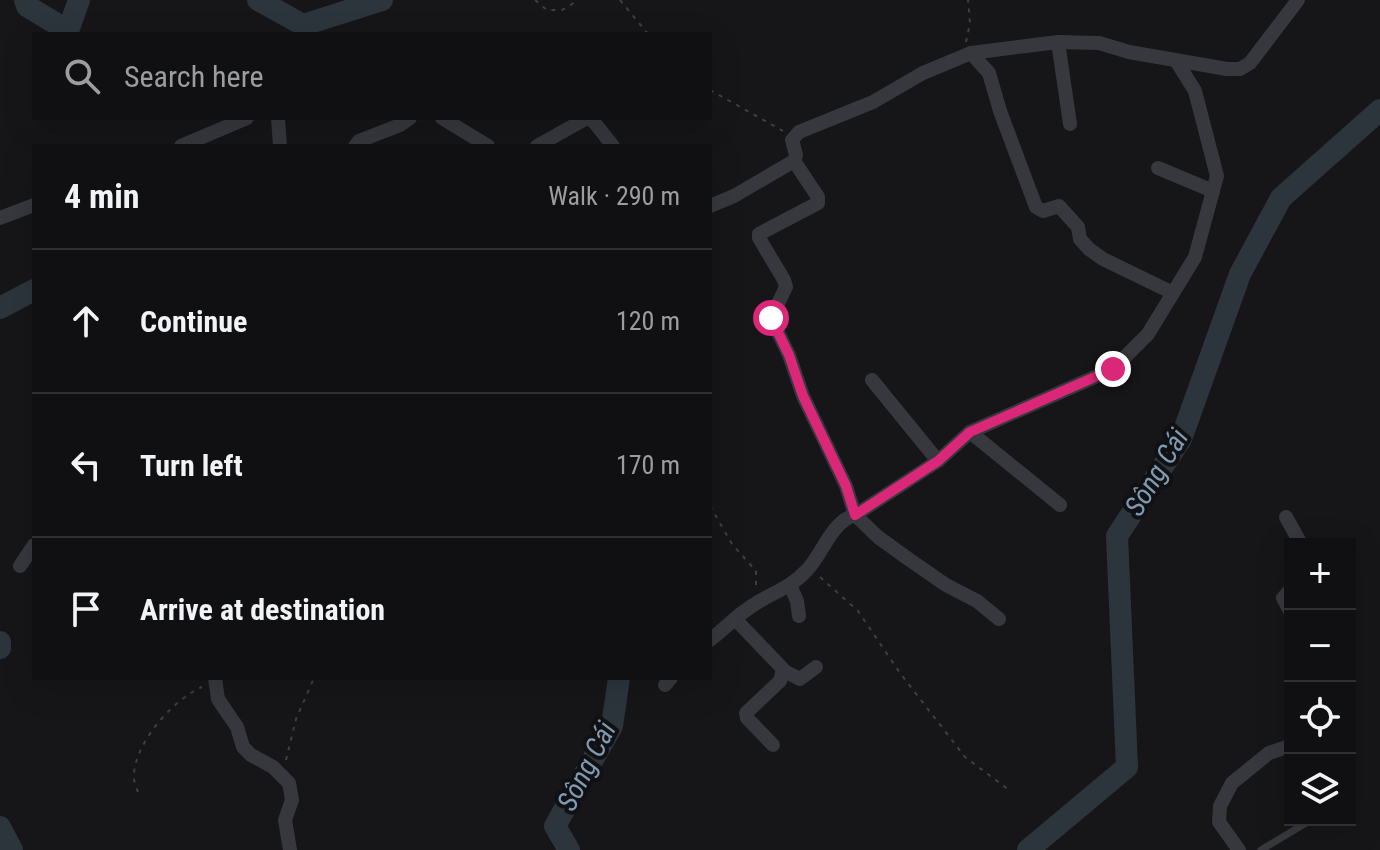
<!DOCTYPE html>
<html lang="en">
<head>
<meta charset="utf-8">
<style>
  body { margin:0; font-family:"Roboto Condensed",sans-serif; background:#19191b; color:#f1f3f6 }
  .controls { position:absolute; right:24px; bottom:24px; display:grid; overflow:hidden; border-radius:0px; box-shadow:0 8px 32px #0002 }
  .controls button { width:72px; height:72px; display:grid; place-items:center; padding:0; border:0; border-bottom:2px solid #303032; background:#101012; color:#f1f3f6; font:40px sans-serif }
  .stop { position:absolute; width:24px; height:24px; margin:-18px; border:6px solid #db2777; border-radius:50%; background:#fff }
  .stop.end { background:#db2777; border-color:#fff; box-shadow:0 2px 8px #0008 }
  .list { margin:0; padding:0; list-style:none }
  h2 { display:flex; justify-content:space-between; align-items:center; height:104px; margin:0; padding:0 32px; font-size:34px }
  h2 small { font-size:26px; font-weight:400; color:#9c9d9f }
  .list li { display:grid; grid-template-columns:52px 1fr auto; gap:24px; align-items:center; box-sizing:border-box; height:144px; padding:0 32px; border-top:2px solid #303032 }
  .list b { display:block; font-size:30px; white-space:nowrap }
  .list em { font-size:26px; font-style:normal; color:#9c9d9f }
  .icon { flex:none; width:44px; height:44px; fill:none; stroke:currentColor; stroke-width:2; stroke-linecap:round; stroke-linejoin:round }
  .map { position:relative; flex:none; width:1380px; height:850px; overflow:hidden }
  .search { position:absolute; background:#101012; box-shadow:0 8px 32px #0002; left:32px; top:32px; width:680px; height:88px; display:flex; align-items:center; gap:20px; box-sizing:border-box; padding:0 28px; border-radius:0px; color:#9c9d9f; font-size:30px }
  .panel { position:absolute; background:#101012; box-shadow:0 8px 32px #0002; left:32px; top:144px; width:680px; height:536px; border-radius:0px }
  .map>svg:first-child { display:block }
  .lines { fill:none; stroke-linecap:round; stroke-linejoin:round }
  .river { stroke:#2c353c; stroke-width:22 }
  .path { stroke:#3d3f44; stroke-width:2; stroke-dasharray:4 6; stroke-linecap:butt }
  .lane { stroke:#37383d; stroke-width:7 }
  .street { stroke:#37383d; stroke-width:14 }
  .route { stroke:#db2777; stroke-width:10 }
  .labels { text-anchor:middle; stroke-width:8; stroke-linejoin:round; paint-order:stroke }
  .water-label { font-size:28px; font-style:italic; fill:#7f9bb3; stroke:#111113 }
</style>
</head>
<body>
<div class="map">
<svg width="1380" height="850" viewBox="0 0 1380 850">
  <rect width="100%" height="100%" fill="#161618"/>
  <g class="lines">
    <g class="river">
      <polyline points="25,0 27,6 68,31 79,0"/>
      <polyline points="258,0 303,25 382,0"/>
      <polyline points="0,308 34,290"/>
      <polyline points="0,642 0,648"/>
      <polyline points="0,827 12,850"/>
      <polyline points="569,850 555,826 612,726 619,678"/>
      <polyline points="1028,850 1127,767 1117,536 1181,439 1240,274 1281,198 1380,110"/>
    </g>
    <g class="path">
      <polyline points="535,0 547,10 562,10 579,0"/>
      <polyline points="620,0 648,34"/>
      <polyline points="966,42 970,23 968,0"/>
      <polyline points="710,90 783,131"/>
      <polyline points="710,506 732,544 756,571 756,588"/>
      <polyline points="820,577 858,611 900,673 965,757 1009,790"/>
      <polyline points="286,760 296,719 314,678"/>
      <path d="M138,792C136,787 133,780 134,774C136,741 174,699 202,687"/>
    </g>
    <polyline class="lane" points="1261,850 1311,820"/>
    <g class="street">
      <polyline points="1058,42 1070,124"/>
      <polyline points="971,53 989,73 1000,111 1036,207 1043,211 1059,206 1078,227 1080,239 1089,249 1103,259 1173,293"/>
      <polyline points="278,118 280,146"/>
      <polyline points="442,118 488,146"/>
      <polyline points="181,146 247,118"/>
      <polyline points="355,146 359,141 400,125 410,118"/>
      <polyline points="537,146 587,118 594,122 613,146"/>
      <polyline points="794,161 818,197 818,203 759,234 759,238 784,280 786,287 771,318 789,355 803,396 846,486 855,515 878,537 907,558 946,585 977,601 999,619"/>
      <polyline points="1158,168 1213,191"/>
      <polyline points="710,206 734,196 794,161 796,155 792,140 799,132 873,102 923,73 971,53 1058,42 1099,43 1129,52 1227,69 1240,69 1250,63 1298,0"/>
      <polyline points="0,218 34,205"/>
      <polyline points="872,380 938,461"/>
      <polyline points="970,432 1060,505"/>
      <polyline points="1286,517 1301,544"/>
      <polyline points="20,566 34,545"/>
      <polyline points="790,585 797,601 799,616"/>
      <polyline points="1290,590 1283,598 1290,611"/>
      <polyline points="735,619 783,669 780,681 746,713 747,718 773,745"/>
      <path d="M710,640C723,630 735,617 749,608C768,594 790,589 807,570C823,553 832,521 855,515L938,461L970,432L1113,369L1148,334L1195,257L1217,176L1195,91L1177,62"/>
      <polyline points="784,671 800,679 816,667"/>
      <polyline points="215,678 218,699 237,727 243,747 251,755 273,767 289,783 292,800 285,820 290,850"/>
      <polyline points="665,685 671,678"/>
      <polyline points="1239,850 1219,822 1220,806 1232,783 1269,753 1290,746"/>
    </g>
  </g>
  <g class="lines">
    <polyline class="route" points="771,318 789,355 803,396 846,486 855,515 938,461 970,432 1113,369"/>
  </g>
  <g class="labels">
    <g class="water-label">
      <text transform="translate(1156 472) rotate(-59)" y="10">Sông Cái</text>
      <text transform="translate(586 766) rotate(-63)" y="10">Sông Cái</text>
    </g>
  </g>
</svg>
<div class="controls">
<button>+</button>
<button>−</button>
<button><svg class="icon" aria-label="locate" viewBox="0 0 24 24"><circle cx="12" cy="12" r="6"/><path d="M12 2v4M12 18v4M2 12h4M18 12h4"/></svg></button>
<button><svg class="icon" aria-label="layers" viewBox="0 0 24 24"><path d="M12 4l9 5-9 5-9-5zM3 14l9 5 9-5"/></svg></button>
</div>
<div class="stop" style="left:771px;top:318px"></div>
<div class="stop end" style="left:1113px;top:369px"></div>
<div class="search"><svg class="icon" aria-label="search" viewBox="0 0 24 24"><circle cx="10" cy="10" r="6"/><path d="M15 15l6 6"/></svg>Search here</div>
<section class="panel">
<h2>4 min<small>Walk · 290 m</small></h2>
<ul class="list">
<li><svg class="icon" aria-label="ahead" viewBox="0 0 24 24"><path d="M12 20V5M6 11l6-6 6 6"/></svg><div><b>Continue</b></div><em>120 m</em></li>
<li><svg class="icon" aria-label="left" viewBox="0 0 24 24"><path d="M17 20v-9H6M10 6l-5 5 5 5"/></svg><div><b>Turn left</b></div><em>170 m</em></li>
<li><svg class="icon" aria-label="arrive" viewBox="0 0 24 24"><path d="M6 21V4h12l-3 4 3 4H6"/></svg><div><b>Arrive at destination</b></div></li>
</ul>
</section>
</div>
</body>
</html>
